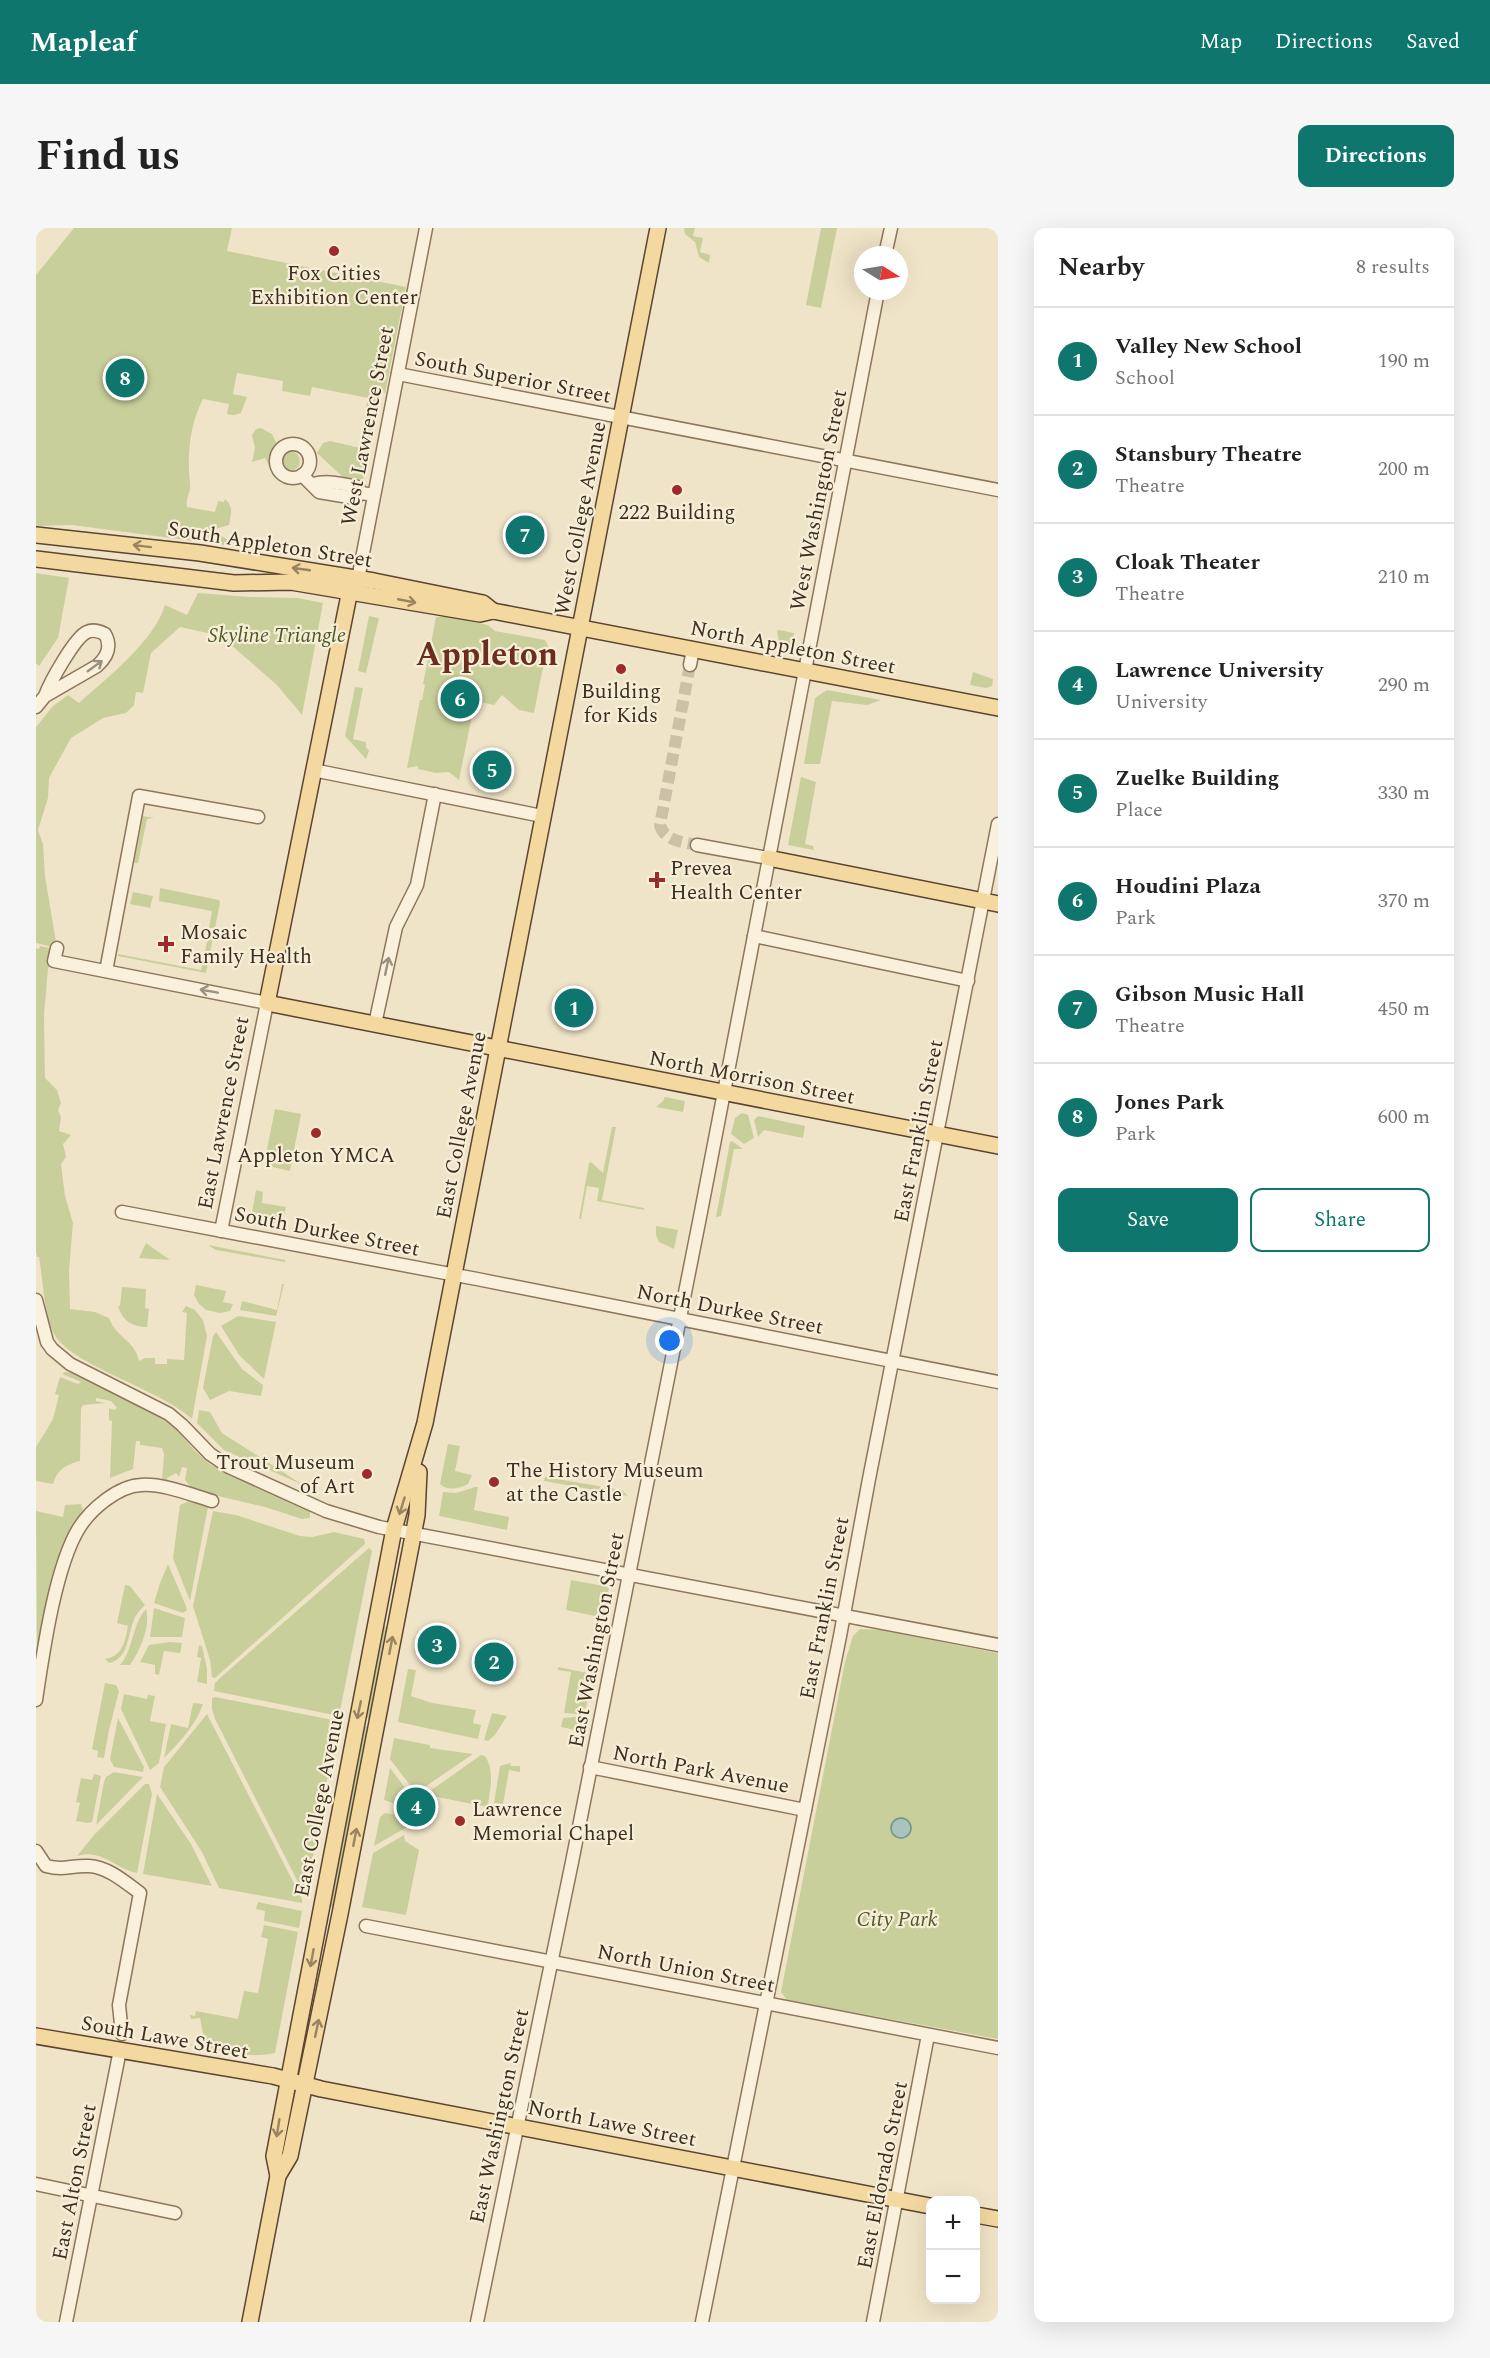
<!DOCTYPE html>
<html lang="en">
<head>
<meta charset="utf-8">
<style>
  body { margin:0; font-family:Spectral,serif; background:#f6f6f6; color:#222 }
  .controls { position:absolute; right:18px; bottom:18px; display:grid; overflow:hidden; border-radius:12px; box-shadow:0 6px 24px #0002 }
  .controls button { width:54px; height:54px; display:grid; place-items:center; padding:0; border:0; border-bottom:2px solid #e0e0e0; background:#fff; color:#222; font:30px sans-serif }
  .compass { position:absolute; left:818px; top:18px; width:54px; height:54px; border-radius:50%; background:#fff; box-shadow:0 6px 24px #0002; rotate:101deg }
  .you { position:absolute; left:634px; top:1113px; width:21px; height:21px; margin:-15px; border:4px solid #fff; border-radius:50%; background:#1a73e8; box-shadow:0 0 0 9px #1a73e833 }
  .badge { display:grid; place-items:center; width:39px; height:39px; border-radius:50%; background:#0f766e; color:#fff; font-size:20px; font-weight:700 }
  .pin { position:absolute; translate:-50% -50%; border:3px solid #fff; box-shadow:0 2px 6px #0006 }
  .list { margin:0; padding:0; list-style:none }
  h2 { display:flex; justify-content:space-between; align-items:center; height:78px; margin:0; padding:0 24px; font-size:26px }
  h2 small { font-size:20px; font-weight:400; color:#767676 }
  .list li { display:grid; grid-template-columns:39px 1fr auto; gap:18px; align-items:center; box-sizing:border-box; height:108px; padding:0 24px; border-top:2px solid #e0e0e0 }
  .list b { display:block; font-size:22px; white-space:nowrap }
  .list p { margin:0; font-size:20px; white-space:nowrap; color:#767676 }
  .list em { font-size:20px; font-style:normal; color:#767676 }
  .actions { display:flex; gap:12px; padding:18px 24px }
  .actions a { flex:1; padding:14px 0; border:2px solid #0f766e; border-radius:12px; text-align:center; font-size:21px; color:#0f766e }
  .actions .main { background:#0f766e; color:#fff }
  .map { position:relative; flex:none; width:962px; height:2094px; overflow:hidden; border-radius:12px }
  header { display:flex; align-items:center; gap:36px; box-sizing:border-box; height:84px; padding:0 30px; background:#0f766e; color:#fff }
  header strong { font-size:28px }
  nav { display:flex; gap:33px; margin-inline-start:auto; font-size:21px }
  .intro { display:flex; align-items:center; justify-content:space-between; box-sizing:border-box; height:144px; padding:0 36px }
  h1 { margin:0; font-size:42px }
  .button { padding:15px 27px; border-radius:12px; background:#0f766e; color:#fff; font-size:21px; font-weight:700 }
  main { display:flex; gap:36px; padding:0 36px }
  aside { flex:1; background:#fff; border-radius:12px; box-shadow:0 6px 24px #0002 }
  .map>svg:first-child { display:block }
  .green { fill:#c9cf9b }
  .water { fill:#a9c4bc; stroke:#6f938a; stroke-width:1.5 }
  .lines { fill:none; stroke-linecap:round; stroke-linejoin:round }
  .minor-tunnel { stroke:#ccc0a6; stroke-width:12; stroke-dasharray:12 6; stroke-linecap:butt }
  .minor-casing { stroke:#8d765c; stroke-width:15 }
  .major-casing { stroke:#5b4430; stroke-width:18 }
  .minor { stroke:#faf1dc; stroke-width:12 }
  .major { stroke:#f3d9a0; stroke-width:15 }
  .oneway { stroke:#988460 }
  .oneway2 { stroke:#9c907e }
  .poi-dot { fill:#9e2a2b; stroke:#f7eed8; stroke-width:2 }
  .labels { text-anchor:middle; stroke-width:4.5; stroke-linejoin:round; paint-order:stroke }
  .poi-label { font-size:21px; fill:#3d2e20; stroke:#f7eed8 }
  .street-label { font-size:21px; fill:#3d2e20; stroke:#f7eed8 }
  .park-label { font-size:21px; font-style:italic; fill:#4d5a26; stroke:#f7eed8 }
  .town-label { font-size:33px; font-weight:bold; fill:#6b2e1e; stroke:#f7eed8 }
</style>
</head>
<body>
<header>
<strong>Mapleaf</strong>
<nav><a>Map</a><a>Directions</a><a>Saved</a></nav>
</header>
<div class="intro"><h1>Find us</h1><a class="button">Directions</a></div>
<main>
<div class="map">
<svg width="962" height="2094" viewBox="0 0 962 2094">
  <rect width="100%" height="100%" fill="#f0e4c8"/>
  <g class="green">
    <path d="M38,0H196L191,23L370,59L349,165L341,164L340,172L343,173L326,256L308,250L281,225L287,215L294,213L329,221L331,209L325,207L332,170L276,159L274,168L246,163L247,153L201,145L197,166L211,169L205,185L198,187L191,186L193,176L167,171C153,198 151,229 154,256C155,265 149,271 151,279L179,284L182,273L188,274L189,271C198,279 195,286 193,297L176,302L203,319L36,297L0,298V47Z"/>
    <polygon points="648,0 659,0 657,8 667,10 664,24 674,27 673,35 663,29 659,14 649,6"/>
    <polygon points="785,0 801,0 785,80 770,77"/>
    <polygon points="225,200 236,206 241,217 236,226 235,238 233,238 229,230 216,234 219,220 216,207 220,201"/>
    <circle cx="254" cy="233" r="10"/>
    <polygon points="0,345 33,350 22,410 3,438 0,435"/>
    <path d="M162,365L214,369L262,370L287,375L266,487L241,457L185,408L144,399L115,425L107,465L100,464L98,477L90,485L67,490L35,510L13,550L12,570L2,602L7,616L9,648L21,720L0,715V499L17,478L32,467L43,475C70,451 119,412 129,377L151,387Z"/>
    <polygon points="333,388 343,390 330,445 322,443"/>
    <polygon points="400,389 414,389 452,397 459,403 509,412 514,422 506,444 498,485 483,482 466,467 458,477 439,473 423,552 413,544 400,545 382,541 382,538 371,540 384,472 386,472 389,457 387,456"/>
    <polygon points="743,402 758,405 755,422 744,420 741,403"/>
    <polygon points="937,444 957,451 956,458 950,460 934,457"/>
    <polygon points="319,459 327,460 317,511 330,514 330,519 333,523 330,531 309,508"/>
    <polygon points="791,462 845,472 831,477 796,473 784,536 768,536 779,470"/>
    <polygon points="765,549 780,554 769,616 777,618 778,622 752,617"/>
    <polygon points="107,588 118,590 111,591 102,635 98,635"/>
    <polygon points="124,660 183,672 184,675 179,700 173,700 176,683 123,673"/>
    <polygon points="97,664 117,668 114,680 94,676"/>
    <polygon points="173,704 178,705 170,745 82,728 82,726 165,742"/>
    <path d="M4,718L18,721L12,741L8,787L9,850L21,862L25,875L22,882L25,889L23,903L35,907L27,916L30,929L25,936L29,968L37,995L33,1043L34,1081L59,1084L73,1090C80,1110 99,1112 103,1133L109,1130H119V1136H131V1131L148,1132L151,1085L146,1084L150,1078L159,1082L167,1092L171,1108L156,1191C124,1161 36,1138 18,1106C8,1087 7,1051 3,1029H1L0,1024V720L3,721Z"/>
    <polygon points="629,869 649,873 647,884 620,879 627,873"/>
    <polygon points="239,881 265,886 254,943 232,938 234,927 230,926"/>
    <polygon points="706,885 712,887 718,910 708,916 695,906 699,890"/>
    <polygon points="722,888 769,898 767,910 728,902 722,909 718,892"/>
    <polygon points="576,899 580,899 566,972 608,980 608,982 561,973 563,960 551,958 545,991 543,991 553,935 555,934 567,945"/>
    <polygon points="696,913 707,921 698,921 685,988 680,989 694,914"/>
    <polygon points="220,962 227,964 226,975 250,979 246,996 215,990"/>
    <polygon points="620,998 642,1002 638,1021 623,1014 620,1007"/>
    <polygon points="110,1015 134,1032 103,1030"/>
    <polygon points="172,1017 249,1032 249,1034 180,1022"/>
    <polygon points="246,1056 248,1056 240,1088 204,1082 206,1073 241,1082"/>
    <polygon points="160,1057 190,1063 187,1074 197,1076 194,1083 184,1085 170,1082 163,1076 158,1067"/>
    <path d="M86,1059L110,1061L109,1080L113,1081L111,1099C97,1099 86,1093 82,1078H84Z"/>
    <polygon points="202,1088 240,1094 228,1151 203,1127 185,1098"/>
    <polygon points="180,1104 206,1141 227,1157 225,1168 193,1163 174,1172 167,1160 177,1108"/>
    <path d="M29,1144L35,1145L124,1189L142,1203L159,1223L175,1237L274,1283V1290L266,1291L229,1279L157,1262L149,1252L151,1240L146,1239L143,1249L140,1245L131,1250L133,1255L126,1253L128,1226L126,1220L104,1217V1213H100L97,1241L74,1250L76,1193L73,1192V1180L78,1182L81,1180L75,1173L60,1170V1173L70,1175L47,1177L45,1181L44,1233C30,1236 21,1242 17,1256L0,1253V1219L17,1191L23,1167L19,1166L24,1149L42,1156L45,1154L26,1146Z"/>
    <polygon points="163,1182 174,1184 186,1205 267,1257 188,1222 161,1195"/>
    <path d="M412,1216L424,1218L419,1243L436,1247L432,1256C424,1260 412,1264 404,1256Z"/>
    <polygon points="509,1249 586,1262 592,1268 508,1253"/>
    <polygon points="439,1259 442,1259 438,1282 473,1289 471,1302 403,1288 407,1264 420,1265"/>
    <polygon points="153,1273 172,1279 154,1373 137,1330 144,1277"/>
    <polygon points="45,1276 48,1285 33,1304 13,1370 4,1418 1,1418 0,1283 27,1289 29,1277"/>
    <polygon points="177,1283 200,1287 264,1308 276,1309 298,1304 328,1311 329,1316 179,1450 176,1449 174,1432 157,1378"/>
    <polygon points="333,1320 336,1323 303,1488 178,1463 179,1455 184,1450"/>
    <polygon points="132,1336 150,1378 151,1382 147,1385 118,1375 124,1355"/>
    <polygon points="535,1352 573,1359 568,1390 530,1382"/>
    <path d="M89,1357L94,1358L109,1377C105,1381 100,1386 98,1392C91,1407 93,1431 73,1435L69,1431C87,1428 89,1413 92,1398L81,1395Z"/>
    <polygon points="118,1380 149,1390 146,1409 114,1409"/>
    <path d="M110,1381C115,1398 104,1423 94,1437H84C98,1421 95,1398 110,1381Z"/>
    <polygon points="347,1398 351,1399 334,1491 328,1489"/>
    <polygon points="824,1401 844,1402 962,1425 962,1811 751,1772 745,1764 809,1434 817,1408"/>
    <polygon points="134,1414 146,1415 144,1425 128,1423 123,1447 119,1446 119,1437 104,1434 113,1417"/>
    <polygon points="163,1417 166,1418 171,1441 171,1456 161,1454 165,1430 161,1429"/>
    <polygon points="522,1439 556,1446 550,1480 542,1483 541,1486 528,1485 535,1444 522,1442"/>
    <polygon points="372,1441 380,1442 375,1468 396,1475 440,1482 437,1495 445,1497 442,1511 362,1494"/>
    <polygon points="69,1455 80,1457 83,1463 73,1502 68,1530 61,1529 62,1523 56,1521"/>
    <polygon points="88,1466 111,1471 112,1467 119,1468 114,1493 130,1496 123,1535 114,1542 85,1481"/>
    <polygon points="179,1469 302,1493 270,1666 268,1666 179,1491 176,1481 176,1470"/>
    <path d="M157,1475L167,1476C160,1497 143,1515 128,1530L135,1496L152,1500Z"/>
    <polygon points="456,1485 471,1488 459,1507 452,1513 448,1512"/>
    <polygon points="171,1486 266,1671 266,1675 183,1660 166,1624 124,1559 128,1539"/>
    <polygon points="548,1488 545,1503 525,1499 527,1490"/>
    <polygon points="82,1490 108,1539 107,1544 78,1539 74,1531"/>
    <polygon points="326,1498 332,1499 297,1679 291,1678"/>
    <polygon points="358,1510 394,1517 394,1520 437,1526 380,1565 354,1531"/>
    <path d="M445,1527L449,1528C459,1543 454,1561 452,1577L467,1582L396,1568L395,1570L387,1568Z"/>
    <polygon points="475,1535 474,1538 484,1538 484,1544 473,1542 467,1576 458,1575 464,1538"/>
    <polygon points="354,1540 376,1569 374,1575 362,1577 348,1572"/>
    <polygon points="78,1544 107,1549 60,1597 68,1554 70,1549"/>
    <polygon points="58,1546 65,1548 56,1594 51,1595 40,1593 44,1575 40,1574 45,1550 56,1552"/>
    <path d="M109,1556H113L116,1566L101,1645C80,1641 65,1620 41,1628L58,1607Z"/>
    <polygon points="121,1566 155,1616 176,1658 107,1646"/>
    <polygon points="349,1585 361,1587 371,1594 371,1599 338,1618 344,1589"/>
    <polygon points="368,1607 369,1613 383,1622 370,1687 326,1679 337,1625"/>
    <polygon points="222,1674 266,1683 263,1700 228,1693 229,1683 220,1681"/>
    <path d="M228,1697L262,1704L239,1825C211,1831 181,1822 154,1817L168,1811L164,1790L155,1791L154,1787L159,1788L160,1783L202,1791L208,1763L222,1765L232,1711L225,1709Z"/>
  </g>
  <circle class="water" cx="865" cy="1600" r="10"/>
  <g class="lines">
    <path class="minor-tunnel" d="M654,437L624,597C628,613 647,614 661,617"/>
    <defs>
      <g id="minor">
        <polyline points="849,27 855,0"/>
        <polyline points="362,146 962,262"/>
        <circle cx="257" cy="233" r="17"/>
        <polyline points="266,247 283,264 319,270 325,265"/>
        <path d="M277,256C292,252 307,256 322,259L325,265L332,266"/>
        <polyline points="322,351 390,0"/>
        <polyline points="654,437 657,421"/>
        <path d="M0,479L9,468L61,438C71,429 76,419 69,406C63,403 57,401 51,404C39,409 14,454 9,468"/>
        <polyline points="277,542 506,588"/>
        <polyline points="661,617 732,630"/>
        <polyline points="718,708 932,753"/>
        <polyline points="21,720 18,733 231,775 185,1003"/>
        <polyline points="70,743 103,568 222,589"/>
        <polyline points="339,796 360,699 381,657 399,566"/>
        <polyline points="86,984 441,1051 962,1154"/>
        <polyline points="0,1072 11,1114 16,1121 34,1136 133,1186 146,1197 174,1226 193,1239 290,1283 343,1299 962,1417"/>
        <path d="M0,1472C7,1425 19,1339 43,1300C55,1281 82,1258 105,1257C126,1255 156,1267 176,1273"/>
        <polyline points="554,1539 769,1582"/>
        <path d="M0,1623L10,1638C30,1643 34,1637 53,1638C72,1639 89,1654 104,1665L83,1777L86,1806"/>
        <polyline points="330,1698 962,1820"/>
        <polyline points="0,1956 139,1985"/>
        <polyline points="30,2094 84,1822"/>
        <polyline points="441,2094 536,1634 664,989 842,63"/>
        <polyline points="666,2094 804,1408 833,1251 962,596"/>
        <polyline points="837,2094 892,1807"/>
      </g>
      <g id="major">
        <polyline points="0,307 164,325 338,353 447,375 457,383"/>
        <polyline points="0,331 198,355 255,354 444,386 457,383 962,480"/>
        <polyline points="322,351 314,362 231,775 962,918"/>
        <polyline points="732,630 962,676"/>
        <polyline points="0,1808 237,1848 285,1861 894,1978"/>
        <polyline points="242,1948 238,1928 358,1301 389,1195 622,0"/>
        <polyline points="940,1987 962,1991"/>
        <polyline points="214,2094 242,1948 254,1928 304,1686 381,1287 383,1244"/>
      </g>
    </defs>
    <use href="#minor" class="minor-casing"/>
    <use href="#major" class="major-casing"/>
    <use href="#minor" class="minor"/>
    <use href="#major" class="major"/>
  </g>
  <defs><path id="oneway-shaft" d="M-6 0H5M1.5-3L5.5 0L1.5 3" fill="none" stroke-width="1.6" stroke-linecap="round" stroke-linejoin="round" transform="scale(1.5)"/></defs>
  <g class="oneway">
    <use href="#oneway-shaft" transform="translate(106 318) rotate(-173)"/>
    <use href="#oneway-shaft" transform="translate(265 341) rotate(-172)"/>
    <use href="#oneway-shaft" transform="translate(371 373) rotate(11)"/>
    <use href="#oneway-shaft" transform="translate(366 1278) rotate(107)"/>
    <use href="#oneway-shaft" transform="translate(355 1417) rotate(-79)"/>
    <use href="#oneway-shaft" transform="translate(323 1482) rotate(102)"/>
    <use href="#oneway-shaft" transform="translate(319 1609) rotate(-79)"/>
    <use href="#oneway-shaft" transform="translate(276 1730) rotate(100)"/>
    <use href="#oneway-shaft" transform="translate(281 1800) rotate(-78)"/>
    <use href="#oneway-shaft" transform="translate(242 1900) rotate(99)"/>
  </g>
  <g class="oneway2">
    <use href="#oneway-shaft" transform="translate(59 438) rotate(-36)"/>
    <use href="#oneway-shaft" transform="translate(351 738) rotate(-78)"/>
    <use href="#oneway-shaft" transform="translate(173 763) rotate(-170)"/>
  </g>
  <g class="poi-dot">
    <circle cx="298" cy="23" r="6"/>
    <circle cx="641" cy="262" r="6"/>
    <circle cx="585" cy="441" r="6"/>
    <path d="M618 643h6v6h6v6h-6v6h-6v-6h-6v-6h6z"/>
    <path d="M127 707h6v6h6v6h-6v6h-6v-6h-6v-6h6z"/>
    <circle cx="280" cy="905" r="6"/>
    <circle cx="331" cy="1246" r="6"/>
    <circle cx="458" cy="1254" r="6"/>
    <circle cx="424" cy="1593" r="6"/>
  </g>
  <g class="labels">
    <g class="poi-label">
      <text x="298" y="52">Fox Cities<tspan x="298" dy="24">Exhibition Center</tspan></text>
      <text x="641" y="291">222 Building</text>
      <text x="585" y="470">Building<tspan x="585" dy="24">for Kids</tspan></text>
      <text x="634" y="647" text-anchor="start">Prevea<tspan x="634" dy="24">Health Center</tspan></text>
      <text x="144" y="711" text-anchor="start">Mosaic<tspan x="144" dy="24">Family Health</tspan></text>
      <text x="280" y="934">Appleton YMCA</text>
      <text x="319" y="1241" text-anchor="end">Trout Museum<tspan x="319" dy="24">of Art</tspan></text>
      <text x="470" y="1249" text-anchor="start">The History Museum<tspan x="470" dy="24">at the Castle</tspan></text>
      <text x="436" y="1588" text-anchor="start">Lawrence<tspan x="436" dy="24">Memorial Chapel</tspan></text>
    </g>
    <g class="street-label">
      <text transform="translate(477 149) rotate(11)" y="7">South Superior Street</text>
      <text transform="translate(331 198) rotate(-79)" y="7">West Lawrence Street</text>
      <text transform="translate(782 272) rotate(-79)" y="7">West Washington Street</text>
      <text transform="translate(544 290) rotate(-79)" y="7">West College Avenue</text>
      <text transform="translate(234 316) rotate(9)" y="7">South Appleton Street</text>
      <text transform="translate(757 419) rotate(11)" y="7">North Appleton Street</text>
      <text transform="translate(716 849) rotate(11)" y="7">North Morrison Street</text>
      <text transform="translate(187 885) rotate(-79)" y="7">East Lawrence Street</text>
      <text transform="translate(425 897) rotate(-79)" y="7">East College Avenue</text>
      <text transform="translate(882 903) rotate(-79)" y="7">East Franklin Street</text>
      <text transform="translate(291 1003) rotate(11)" y="7">South Durkee Street</text>
      <text transform="translate(694 1081) rotate(11)" y="7">North Durkee Street</text>
      <text transform="translate(788 1380) rotate(-79)" y="7">East Franklin Street</text>
      <text transform="translate(560 1412) rotate(-79)" y="7">East Washington Street</text>
      <text transform="translate(665 1541) rotate(11)" y="7">North Park Avenue</text>
      <text transform="translate(283 1575) rotate(-79)" y="7">East College Avenue</text>
      <text transform="translate(650 1740) rotate(11)" y="7">North Union Street</text>
      <text transform="translate(129 1809) rotate(10)" y="7">South Lawe Street</text>
      <text transform="translate(463 1888) rotate(-78)" y="7">East Washington Street</text>
      <text transform="translate(576 1895) rotate(11)" y="7">North Lawe Street</text>
      <text transform="translate(846 1947) rotate(-79)" y="7">East Eldorado Street</text>
      <text transform="translate(38 1954) rotate(-79)" y="7">East Alton Street</text>
    </g>
    <g class="park-label">
      <text x="241" y="414">Skyline Triangle</text>
      <text x="861" y="1698">City Park</text>
    </g>
    <g class="town-label">
      <text x="451" y="437">Appleton</text>
    </g>
  </g>
</svg>
<div class="controls">
<button>+</button>
<button>−</button>
</div>
<svg class="compass" viewBox="-18 -18 36 36"><path d="M0-13l5 13h-10z" fill="#e53935"/><path d="M0 13l5-13h-10z" fill="#767676"/></svg>
<div class="you"></div>
<div class="pin badge" style="left:538px;top:780px">1</div>
<div class="pin badge" style="left:458px;top:1434px">2</div>
<div class="pin badge" style="left:401px;top:1417px">3</div>
<div class="pin badge" style="left:380px;top:1579px">4</div>
<div class="pin badge" style="left:456px;top:542px">5</div>
<div class="pin badge" style="left:424px;top:471px">6</div>
<div class="pin badge" style="left:489px;top:307px">7</div>
<div class="pin badge" style="left:89px;top:150px">8</div>
</div>
<aside>
<h2>Nearby<small>8 results</small></h2>
<ul class="list">
<li><span class="badge">1</span><div><b>Valley New School</b><p>School</p></div><em>190 m</em></li>
<li><span class="badge">2</span><div><b>Stansbury Theatre</b><p>Theatre</p></div><em>200 m</em></li>
<li><span class="badge">3</span><div><b>Cloak Theater</b><p>Theatre</p></div><em>210 m</em></li>
<li><span class="badge">4</span><div><b>Lawrence University</b><p>University</p></div><em>290 m</em></li>
<li><span class="badge">5</span><div><b>Zuelke Building</b><p>Place</p></div><em>330 m</em></li>
<li><span class="badge">6</span><div><b>Houdini Plaza</b><p>Park</p></div><em>370 m</em></li>
<li><span class="badge">7</span><div><b>Gibson Music Hall</b><p>Theatre</p></div><em>450 m</em></li>
<li><span class="badge">8</span><div><b>Jones Park</b><p>Park</p></div><em>600 m</em></li>
</ul>
<div class="actions"><a class="main">Save</a><a>Share</a></div>
</aside>
</main>
</body>
</html>
